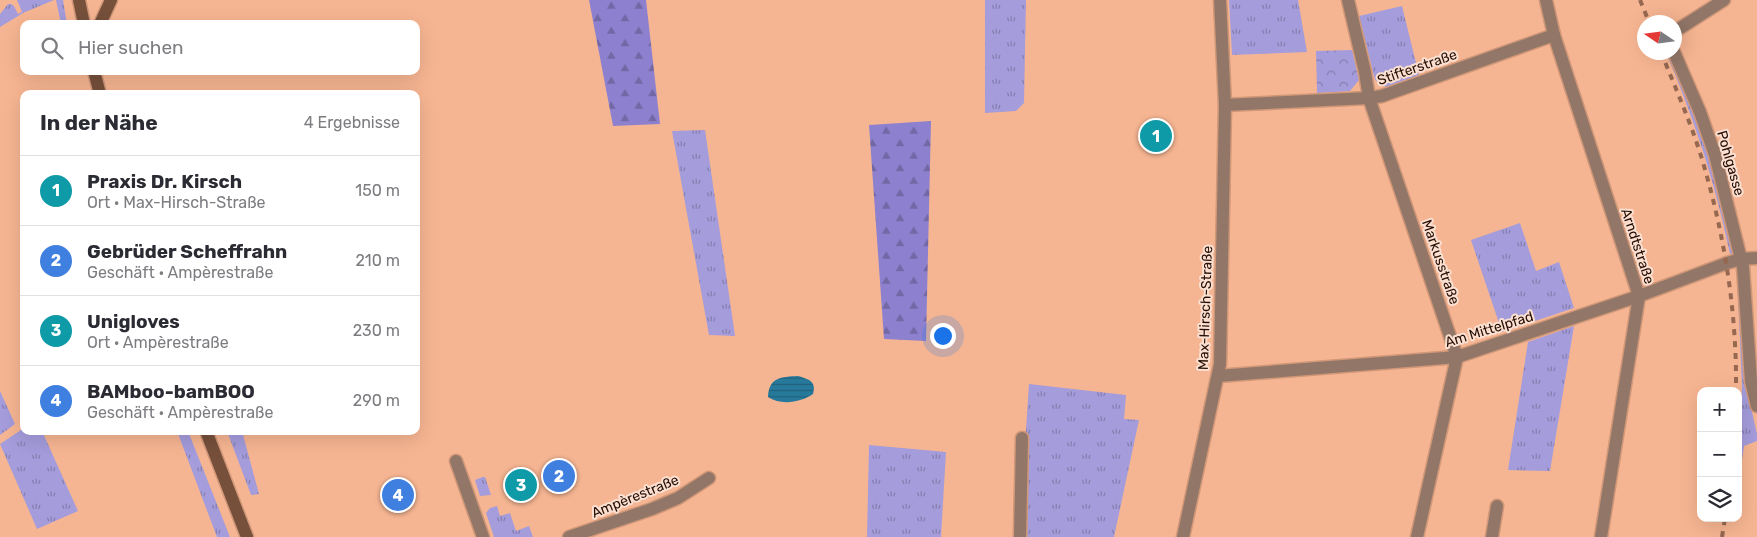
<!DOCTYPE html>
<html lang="de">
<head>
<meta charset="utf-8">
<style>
  body { margin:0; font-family:Rubik,sans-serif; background:#f2f2f3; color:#2b2b33 }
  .controls { position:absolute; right:15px; bottom:15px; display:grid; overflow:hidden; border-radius:10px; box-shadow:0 5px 20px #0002 }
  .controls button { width:45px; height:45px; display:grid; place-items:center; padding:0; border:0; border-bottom:1px solid #e1e1e2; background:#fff; color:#2b2b33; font:25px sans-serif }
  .compass { position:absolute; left:1637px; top:15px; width:45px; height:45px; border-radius:50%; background:#fff; box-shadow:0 5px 20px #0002; rotate:283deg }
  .you { position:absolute; left:942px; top:335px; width:18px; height:18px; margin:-12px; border:4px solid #fff; border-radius:50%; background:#1a73e8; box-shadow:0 0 0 8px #1a73e833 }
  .badge { display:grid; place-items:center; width:32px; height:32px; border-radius:50%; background:#326b84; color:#fff; font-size:16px; font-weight:700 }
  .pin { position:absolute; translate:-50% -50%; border:2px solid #fff; box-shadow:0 1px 5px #0006 }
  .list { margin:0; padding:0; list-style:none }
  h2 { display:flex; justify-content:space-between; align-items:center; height:65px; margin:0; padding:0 20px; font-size:21px }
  h2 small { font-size:16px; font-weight:400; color:#7c7c81 }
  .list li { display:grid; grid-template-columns:32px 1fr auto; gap:15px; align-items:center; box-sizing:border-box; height:70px; padding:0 20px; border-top:1px solid #e1e1e2 }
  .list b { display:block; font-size:19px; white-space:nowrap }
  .list p { margin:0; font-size:16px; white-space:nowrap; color:#7c7c81 }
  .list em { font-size:16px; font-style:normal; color:#7c7c81 }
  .icon { flex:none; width:28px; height:28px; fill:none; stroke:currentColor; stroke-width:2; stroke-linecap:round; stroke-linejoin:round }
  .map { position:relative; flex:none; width:1757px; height:537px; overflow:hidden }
  .search { position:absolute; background:#fff; box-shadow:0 5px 20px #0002; left:20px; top:20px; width:400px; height:55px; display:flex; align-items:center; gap:12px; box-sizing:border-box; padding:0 18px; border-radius:10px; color:#7c7c81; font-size:19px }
  .panel { position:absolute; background:#fff; box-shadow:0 5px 20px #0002; left:20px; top:90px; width:400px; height:345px; border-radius:10px }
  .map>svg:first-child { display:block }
  .grass { fill:url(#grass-tufts) }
  .forest { fill:url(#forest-firs) }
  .park { fill:url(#park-crowns) }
  .water { fill:url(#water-rules) }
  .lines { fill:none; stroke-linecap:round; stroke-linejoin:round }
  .street-casing { stroke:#d09778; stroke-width:15 }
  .secondary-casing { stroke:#d09778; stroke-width:15 }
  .street { stroke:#927768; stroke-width:12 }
  .secondary { stroke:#76503b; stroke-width:12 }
  .rail { stroke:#966850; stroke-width:4; stroke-dasharray:6 6; stroke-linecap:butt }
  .labels { text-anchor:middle; stroke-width:4; stroke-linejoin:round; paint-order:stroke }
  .street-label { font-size:14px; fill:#240d02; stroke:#fbe0d2 }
</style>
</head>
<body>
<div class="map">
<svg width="1757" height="537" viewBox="0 0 1757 537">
  <defs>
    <pattern id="grass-tufts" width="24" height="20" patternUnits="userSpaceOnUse" patternTransform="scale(1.25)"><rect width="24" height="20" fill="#a49cdb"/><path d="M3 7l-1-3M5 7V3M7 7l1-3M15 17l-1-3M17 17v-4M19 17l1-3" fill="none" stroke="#857eaf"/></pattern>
    <pattern id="forest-firs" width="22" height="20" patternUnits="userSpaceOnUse" patternTransform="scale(1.25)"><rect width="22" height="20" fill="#8d81cf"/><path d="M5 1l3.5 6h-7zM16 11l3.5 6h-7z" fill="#7368a6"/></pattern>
    <pattern id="park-crowns" width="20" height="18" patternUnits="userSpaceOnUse" patternTransform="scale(1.25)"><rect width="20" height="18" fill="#a49cdb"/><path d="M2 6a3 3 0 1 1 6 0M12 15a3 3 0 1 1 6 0" fill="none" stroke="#857eaf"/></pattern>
    <pattern id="water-rules" width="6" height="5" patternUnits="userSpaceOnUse" patternTransform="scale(1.25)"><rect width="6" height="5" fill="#27799b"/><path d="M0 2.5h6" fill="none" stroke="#21627c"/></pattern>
  </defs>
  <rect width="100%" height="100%" fill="#f6b592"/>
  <g class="grass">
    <polygon points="17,0 54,0 23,13 0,27 0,14 8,4 11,4 14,6 18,14 22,12"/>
    <polygon points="56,0 63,0 67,24 61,24"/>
    <polygon points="985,0 1026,0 1024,103 1016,111 985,113"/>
    <polygon points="1229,0 1298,0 1307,52 1232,55"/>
    <polygon points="1402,6 1419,75 1386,87 1375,80 1359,16"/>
    <path d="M1666,53H1671L1714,162L1737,252L1730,254C1715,182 1695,121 1666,53Z"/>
    <polygon points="705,130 735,336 709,335 672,131"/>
    <polygon points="1520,223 1536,271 1559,262 1574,308 1502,332 1471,240"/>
    <polygon points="1737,278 1741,315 1746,385 1757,434 1757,441 1744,446 1738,488 1742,385"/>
    <polygon points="1574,326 1550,471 1508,470 1528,342"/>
    <polygon points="1029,384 1126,395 1124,419 1139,420 1114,537 1025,537 1026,429"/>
    <polygon points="0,391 15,424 0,435"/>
    <polygon points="24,428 24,431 42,431 78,511 37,529 0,444"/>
    <polygon points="177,431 188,431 230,537 217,537"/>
    <polygon points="227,431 242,431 259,494 251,495"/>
    <polygon points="869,445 946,452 941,537 867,537"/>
    <polygon points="483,477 485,477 491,495 480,496 475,480"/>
    <polygon points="497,506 500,516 510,513 516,531 529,526 533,537 494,537 486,513 490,508"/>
  </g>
  <g class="forest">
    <polygon points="589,0 646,0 660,124 613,126"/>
    <polygon points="931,121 926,341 884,339 869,125"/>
  </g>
  <polygon class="park" points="1352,50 1359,80 1350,91 1317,93 1316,51"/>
  <path class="water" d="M798,376C808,379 817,381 813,394C802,402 781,406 768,397C769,377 781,377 798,376Z"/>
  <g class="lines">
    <defs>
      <g id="street">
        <polyline points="1348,0 1365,72 1369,98 1457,357 1417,537"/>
        <polyline points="1546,0 1554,35 1639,296 1601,537"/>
        <polyline points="1674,32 1724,0"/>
        <polyline points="1674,52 1700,112 1715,155 1743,267 1751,381 1757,406"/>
        <polyline points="1225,105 1369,98 1382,96 1554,35"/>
        <polyline points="1218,376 1457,357 1639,296 1727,263 1741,259 1757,258"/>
        <polyline points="456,461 483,537"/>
        <polyline points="569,537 652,509 678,498 709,478"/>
        <polyline points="1020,537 1022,438"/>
        <polyline points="1183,537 1220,364 1225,105 1220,0"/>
        <polyline points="1492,537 1497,506"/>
      </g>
      <g id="secondary">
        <polyline points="79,0 84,24"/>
        <polyline points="100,24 111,0"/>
        <polyline points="94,71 100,94"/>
        <polyline points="206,431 247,537"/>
      </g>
    </defs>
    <use href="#street" class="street-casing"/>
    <use href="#secondary" class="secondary-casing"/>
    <use href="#street" class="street"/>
    <use href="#secondary" class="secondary"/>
    <g class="rail">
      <polyline points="1640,0 1649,22"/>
      <path d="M1661,52C1677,92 1695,132 1706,173C1726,244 1737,318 1736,391"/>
      <polyline points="1722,537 1725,518"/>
    </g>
  </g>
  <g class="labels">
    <g class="street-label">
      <text transform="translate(1417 67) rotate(-19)" y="5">Stifterstraße</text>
      <text transform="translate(1731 163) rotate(74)" y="5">Pohlgasse</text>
      <text transform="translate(1638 246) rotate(72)" y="5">Arndtstraße</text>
      <text transform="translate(1441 262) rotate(71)" y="5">Markusstraße</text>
      <text transform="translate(1205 308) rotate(-88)" y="5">Max-Hirsch-Straße</text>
      <text transform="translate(1489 329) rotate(-17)" y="5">Am Mittelpfad</text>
      <text transform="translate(635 496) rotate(-22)" y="5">Ampèrestraße</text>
    </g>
  </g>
</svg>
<div class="controls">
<button>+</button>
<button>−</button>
<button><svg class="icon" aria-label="layers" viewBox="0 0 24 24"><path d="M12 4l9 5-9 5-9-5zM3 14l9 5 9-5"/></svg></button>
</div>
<svg class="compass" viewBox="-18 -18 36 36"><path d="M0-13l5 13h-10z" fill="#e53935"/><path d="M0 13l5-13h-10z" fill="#7c7c81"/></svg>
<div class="you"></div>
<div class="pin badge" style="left:1156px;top:136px;background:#0f9aa8">1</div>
<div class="pin badge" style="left:559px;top:476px;background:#3f7fe0">2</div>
<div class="pin badge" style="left:521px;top:485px;background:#0f9aa8">3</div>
<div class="pin badge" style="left:398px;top:495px;background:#3f7fe0">4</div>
<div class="search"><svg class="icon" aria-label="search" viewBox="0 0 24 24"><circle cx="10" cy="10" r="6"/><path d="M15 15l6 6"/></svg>Hier suchen</div>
<section class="panel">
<h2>In der Nähe<small>4 Ergebnisse</small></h2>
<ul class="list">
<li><span class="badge" style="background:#0f9aa8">1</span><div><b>Praxis Dr. Kirsch</b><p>Ort · Max-Hirsch-Straße</p></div><em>150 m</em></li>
<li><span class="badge" style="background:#3f7fe0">2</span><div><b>Gebrüder Scheffrahn</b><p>Geschäft · Ampèrestraße</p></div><em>210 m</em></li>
<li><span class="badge" style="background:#0f9aa8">3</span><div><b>Unigloves</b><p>Ort · Ampèrestraße</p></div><em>230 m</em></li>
<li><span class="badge" style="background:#3f7fe0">4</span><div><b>BAMboo-bamBOO</b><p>Geschäft · Ampèrestraße</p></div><em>290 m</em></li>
</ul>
</section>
</div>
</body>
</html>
